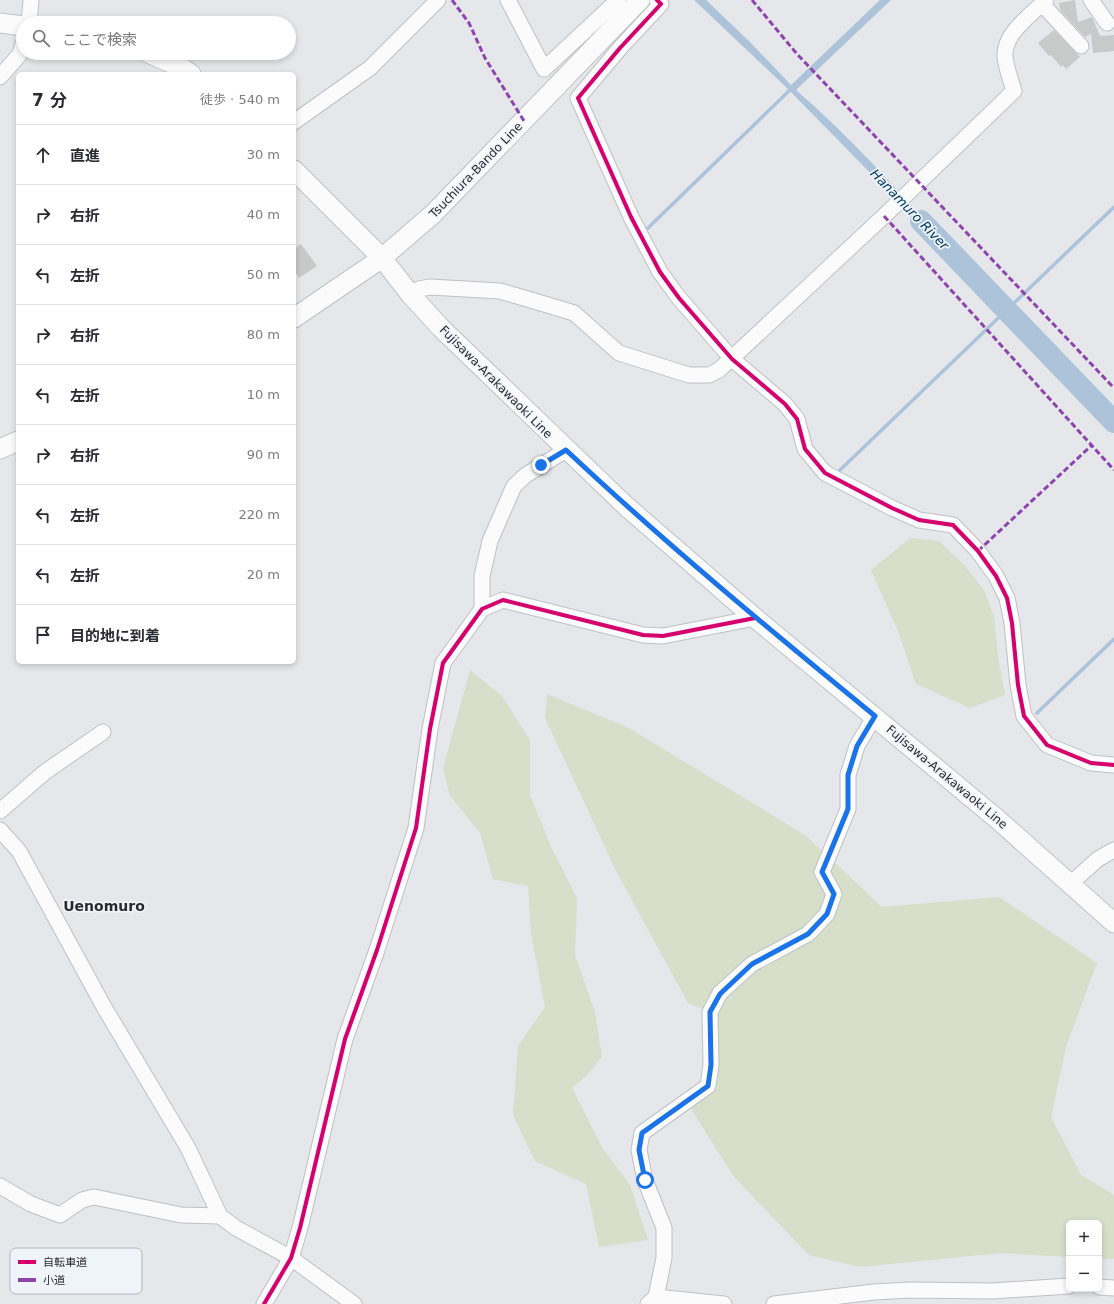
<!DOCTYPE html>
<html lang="ja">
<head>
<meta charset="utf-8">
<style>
  body { margin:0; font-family:"DejaVu Sans","Noto Sans JP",sans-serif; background:#f7f7f7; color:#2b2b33 }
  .controls { position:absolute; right:12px; bottom:12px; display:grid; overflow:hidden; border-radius:6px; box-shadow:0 2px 6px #0003 }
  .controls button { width:36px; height:36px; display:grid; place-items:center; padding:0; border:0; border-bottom:1px solid #e1e1e2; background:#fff; color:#2b2b33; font:20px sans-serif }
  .stop { position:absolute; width:12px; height:12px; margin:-9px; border:3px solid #1a73e8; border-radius:50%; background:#fff }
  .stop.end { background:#1a73e8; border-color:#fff; box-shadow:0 1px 4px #0008 }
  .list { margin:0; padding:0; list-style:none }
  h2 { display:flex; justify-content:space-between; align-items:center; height:52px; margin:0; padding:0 16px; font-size:17px }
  h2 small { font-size:13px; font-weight:400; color:#7c7c81 }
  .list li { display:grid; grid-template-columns:26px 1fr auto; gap:12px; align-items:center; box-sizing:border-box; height:60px; padding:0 16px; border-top:1px solid #e1e1e2 }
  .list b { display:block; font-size:15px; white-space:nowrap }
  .list em { font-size:13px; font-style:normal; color:#7c7c81 }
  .icon { flex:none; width:22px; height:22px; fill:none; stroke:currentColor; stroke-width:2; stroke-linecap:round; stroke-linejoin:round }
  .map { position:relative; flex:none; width:1114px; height:1304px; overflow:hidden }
  .search { position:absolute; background:#fff; box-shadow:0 2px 6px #0003; left:16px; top:16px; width:280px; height:44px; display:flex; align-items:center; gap:10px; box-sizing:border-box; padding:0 14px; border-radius:22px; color:#7c7c81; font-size:15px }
  .panel { position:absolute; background:#fff; box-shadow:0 2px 6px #0003; left:16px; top:72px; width:280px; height:592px; border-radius:6px }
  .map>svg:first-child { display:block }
  .green { fill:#d7dfcb }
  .water { fill:#acc3da }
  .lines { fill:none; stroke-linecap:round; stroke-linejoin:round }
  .stream { stroke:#acc3da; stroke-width:3.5 }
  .river { stroke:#acc3da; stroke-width:22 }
  .building { fill:#c8c9c9 }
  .minor-casing { stroke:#bec0c3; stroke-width:17 }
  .major-casing { stroke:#bec0c3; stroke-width:21 }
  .minor { stroke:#fbfbfc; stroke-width:15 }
  .major { stroke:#fbfbfc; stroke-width:19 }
  .quiet { stroke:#8e44ad; stroke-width:3; stroke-dasharray:6 3; stroke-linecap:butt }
  .cycleway-casing { stroke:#eff3fa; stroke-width:6 }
  .cycleway { stroke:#d6006c; stroke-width:4 }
  .route { stroke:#1a73e8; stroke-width:5 }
  .labels { text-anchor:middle; stroke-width:3.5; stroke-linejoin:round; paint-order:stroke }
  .street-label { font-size:12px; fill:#292b2d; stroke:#eff3fa }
  .water-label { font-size:13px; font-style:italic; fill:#033b63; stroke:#eff3fa }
  .quarter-label { font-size:14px; font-weight:bold; fill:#292b2d; stroke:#eff3fa }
  .key { fill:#eff3fa; stroke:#b4b7bc; stroke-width:1 }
  .key-label { font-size:11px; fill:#292b2d }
</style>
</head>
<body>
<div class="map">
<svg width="1114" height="1304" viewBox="0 0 1114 1304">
  <rect width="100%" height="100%" fill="#e5e7ea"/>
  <g class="green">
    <polygon points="910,538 939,541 964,565 984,590 994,616 998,656 1005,695 970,708 916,684 898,631 871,570"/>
    <polygon points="470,670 502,696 530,740 530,795 552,849 577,898 575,955 595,1012 602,1057 586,1076 572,1088 603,1149 630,1185 648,1240 599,1247 586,1184 535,1161 513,1115 518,1046 545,1007 531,933 528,886 493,879 480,833 450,796 443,768"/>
    <polygon points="547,694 627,727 805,835 882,907 999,897 1097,963 1066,1047 1051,1117 1081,1175 1114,1195 1114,1259 1099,1259 1099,1223 1069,1223 1069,1257 1001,1253 860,1267 809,1255 734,1177 689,1106 708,1086 710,1012 688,1003 617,873 545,718"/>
  </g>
  <path class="water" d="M694,0H706L750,42L791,85L880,0H891L796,90C849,136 896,188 943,240L937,246L886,189L787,88Z"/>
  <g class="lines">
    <g class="stream">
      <polyline points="648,228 793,87"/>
      <polyline points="839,471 1114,207"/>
      <polyline points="1037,713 1114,639"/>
    </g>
    <polyline class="river" points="921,221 1114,422"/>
  </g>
  <g class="building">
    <polygon points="1075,0 1078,22 1092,17 1100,36 1114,35 1114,51 1093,53 1091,34 1085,37 1060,10 1059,3"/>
    <polygon points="1054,30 1080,57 1066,69 1063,65 1061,67 1051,55 1049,56 1038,43"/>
    <polygon points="301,244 317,266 299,278 294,270 294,249"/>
  </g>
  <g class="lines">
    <defs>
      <g id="minor">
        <polyline points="508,0 544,69 618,0"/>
        <polyline points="657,0 661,4 620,48 578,98 631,217 660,272 679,298 732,359 785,404 797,419 805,449 825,473 892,508 919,520 953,525 978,551 996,576 1007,598 1012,623 1018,685 1024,716 1047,745 1091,763 1114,765"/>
        <polyline points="1091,0 1107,23"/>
        <polyline points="1042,4 1081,46"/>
        <polyline points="29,23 31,0"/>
        <polyline points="0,77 20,54 23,44"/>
        <polyline points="294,122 370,68 438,0"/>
        <path d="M410,294L419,289L430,287L500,291L531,300L574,313L619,353L689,375H709L719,370L884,216L1014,91C1011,80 1006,68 1005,57C1003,34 1031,15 1046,0"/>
        <polyline points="482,609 482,576 490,541 514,486 526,475 566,450"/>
        <polyline points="0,811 45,772 103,732"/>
        <polyline points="0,830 19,851 104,1007 188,1148 220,1216 236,1228 291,1258 354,1304"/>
        <polyline points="1070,884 1098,859 1114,850"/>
        <polyline points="0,1186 31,1204 60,1215 82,1200 94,1197 181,1215 220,1216"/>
        <polyline points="1099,1287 1114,1288"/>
        <polyline points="656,1297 664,1258 664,1228 645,1180 639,1150 642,1133 708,1086 711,1065 710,1012 720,993 752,964 808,934 827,914 834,894 822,872 848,809 848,775 857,746 875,716"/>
        <polyline points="264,1304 291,1258 300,1228 345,1039 377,950 416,828 430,729 443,663 482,609 503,600 643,635 663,636 755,618"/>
        <polyline points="648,1304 656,1297 724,1304"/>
        <polyline points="774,1304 874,1292 911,1290 992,1291 1069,1286"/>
      </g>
      <g id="major">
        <polyline points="0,23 23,26"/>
        <polyline points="148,53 182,68 191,74"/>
        <polyline points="294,170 382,258 410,294 441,328 627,507 755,618 996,818 1114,923"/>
        <polyline points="294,318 382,258 433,214 640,0"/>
        <polyline points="0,449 18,441"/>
      </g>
    </defs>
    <use href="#minor" class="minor-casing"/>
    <use href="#major" class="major-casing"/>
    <use href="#minor" class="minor"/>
    <use href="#major" class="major"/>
    <g class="quiet">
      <polyline points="452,0 469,23 485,58 524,121"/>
      <polyline points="752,0 797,54 1114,388"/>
      <polyline points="884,216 1114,470"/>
      <polyline points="978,551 1092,445"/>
    </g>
    <defs>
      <g id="cycleway">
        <polyline points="657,0 661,4 620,48 578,98 631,217 660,272 679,298 732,359 785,404 797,419 805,449 825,473 892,508 919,520 953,525 978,551 996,576 1007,598 1012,623 1018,685 1024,716 1047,745 1091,763 1114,765"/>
        <polyline points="264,1304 291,1258 300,1228 345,1039 377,950 416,828 430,729 443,663 482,609 503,600 643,635 663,636 755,618"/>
      </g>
    </defs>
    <use href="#cycleway" class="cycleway-casing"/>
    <use href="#cycleway" class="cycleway"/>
  </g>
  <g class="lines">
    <path class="route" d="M541,465L566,450C665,543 770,630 875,716L857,746L848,775V809L822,872L834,894L827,914L808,934L752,964L720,994L710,1012L711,1065L708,1086L642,1133L639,1150L645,1180"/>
  </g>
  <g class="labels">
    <g class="street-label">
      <text transform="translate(476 170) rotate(-46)" y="4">Tsuchiura-Bando Line</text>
      <text transform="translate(496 382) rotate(45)" y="4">Fujisawa-Arakawaoki Line</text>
      <text transform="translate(947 777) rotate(40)" y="4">Fujisawa-Arakawaoki Line</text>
    </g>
    <g class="water-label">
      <text transform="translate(910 209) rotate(46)" y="5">Hanamuro River</text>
    </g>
    <g class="quarter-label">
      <text x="104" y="911">Uenomuro</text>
    </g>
  </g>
  <rect x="10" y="1248" width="132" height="46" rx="6" class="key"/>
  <rect x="18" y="1260" width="18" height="4" fill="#d6006c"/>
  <rect x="18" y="1278" width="18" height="4" fill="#8e44ad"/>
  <g class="key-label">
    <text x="43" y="1266">自転車道</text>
    <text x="43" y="1284">小道</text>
  </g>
</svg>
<div class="controls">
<button>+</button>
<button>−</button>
</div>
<div class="stop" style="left:645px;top:1180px"></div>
<div class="stop end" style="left:541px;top:465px"></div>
<div class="search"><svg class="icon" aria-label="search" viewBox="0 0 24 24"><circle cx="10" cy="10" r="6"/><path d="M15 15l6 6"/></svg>ここで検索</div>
<section class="panel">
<h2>7 分<small>徒歩 · 540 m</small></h2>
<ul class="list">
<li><svg class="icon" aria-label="ahead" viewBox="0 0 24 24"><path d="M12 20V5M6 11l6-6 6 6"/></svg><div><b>直進</b></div><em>30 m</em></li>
<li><svg class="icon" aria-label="right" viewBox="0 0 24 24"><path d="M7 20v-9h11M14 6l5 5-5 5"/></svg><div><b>右折</b></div><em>40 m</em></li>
<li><svg class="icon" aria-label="left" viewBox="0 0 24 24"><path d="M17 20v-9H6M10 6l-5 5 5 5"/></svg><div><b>左折</b></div><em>50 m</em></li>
<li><svg class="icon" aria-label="right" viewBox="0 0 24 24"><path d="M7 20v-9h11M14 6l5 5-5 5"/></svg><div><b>右折</b></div><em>80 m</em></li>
<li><svg class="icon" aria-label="left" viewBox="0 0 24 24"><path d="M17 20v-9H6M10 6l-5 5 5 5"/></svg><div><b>左折</b></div><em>10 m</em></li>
<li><svg class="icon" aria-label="right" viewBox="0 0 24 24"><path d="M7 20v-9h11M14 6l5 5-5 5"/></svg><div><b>右折</b></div><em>90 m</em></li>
<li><svg class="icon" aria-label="left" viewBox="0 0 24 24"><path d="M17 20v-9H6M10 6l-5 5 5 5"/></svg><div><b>左折</b></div><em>220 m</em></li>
<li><svg class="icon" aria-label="left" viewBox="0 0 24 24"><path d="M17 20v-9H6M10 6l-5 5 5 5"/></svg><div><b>左折</b></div><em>20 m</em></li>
<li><svg class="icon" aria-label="arrive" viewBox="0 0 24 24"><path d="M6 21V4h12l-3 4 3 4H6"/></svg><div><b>目的地に到着</b></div></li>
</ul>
</section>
</div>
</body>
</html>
